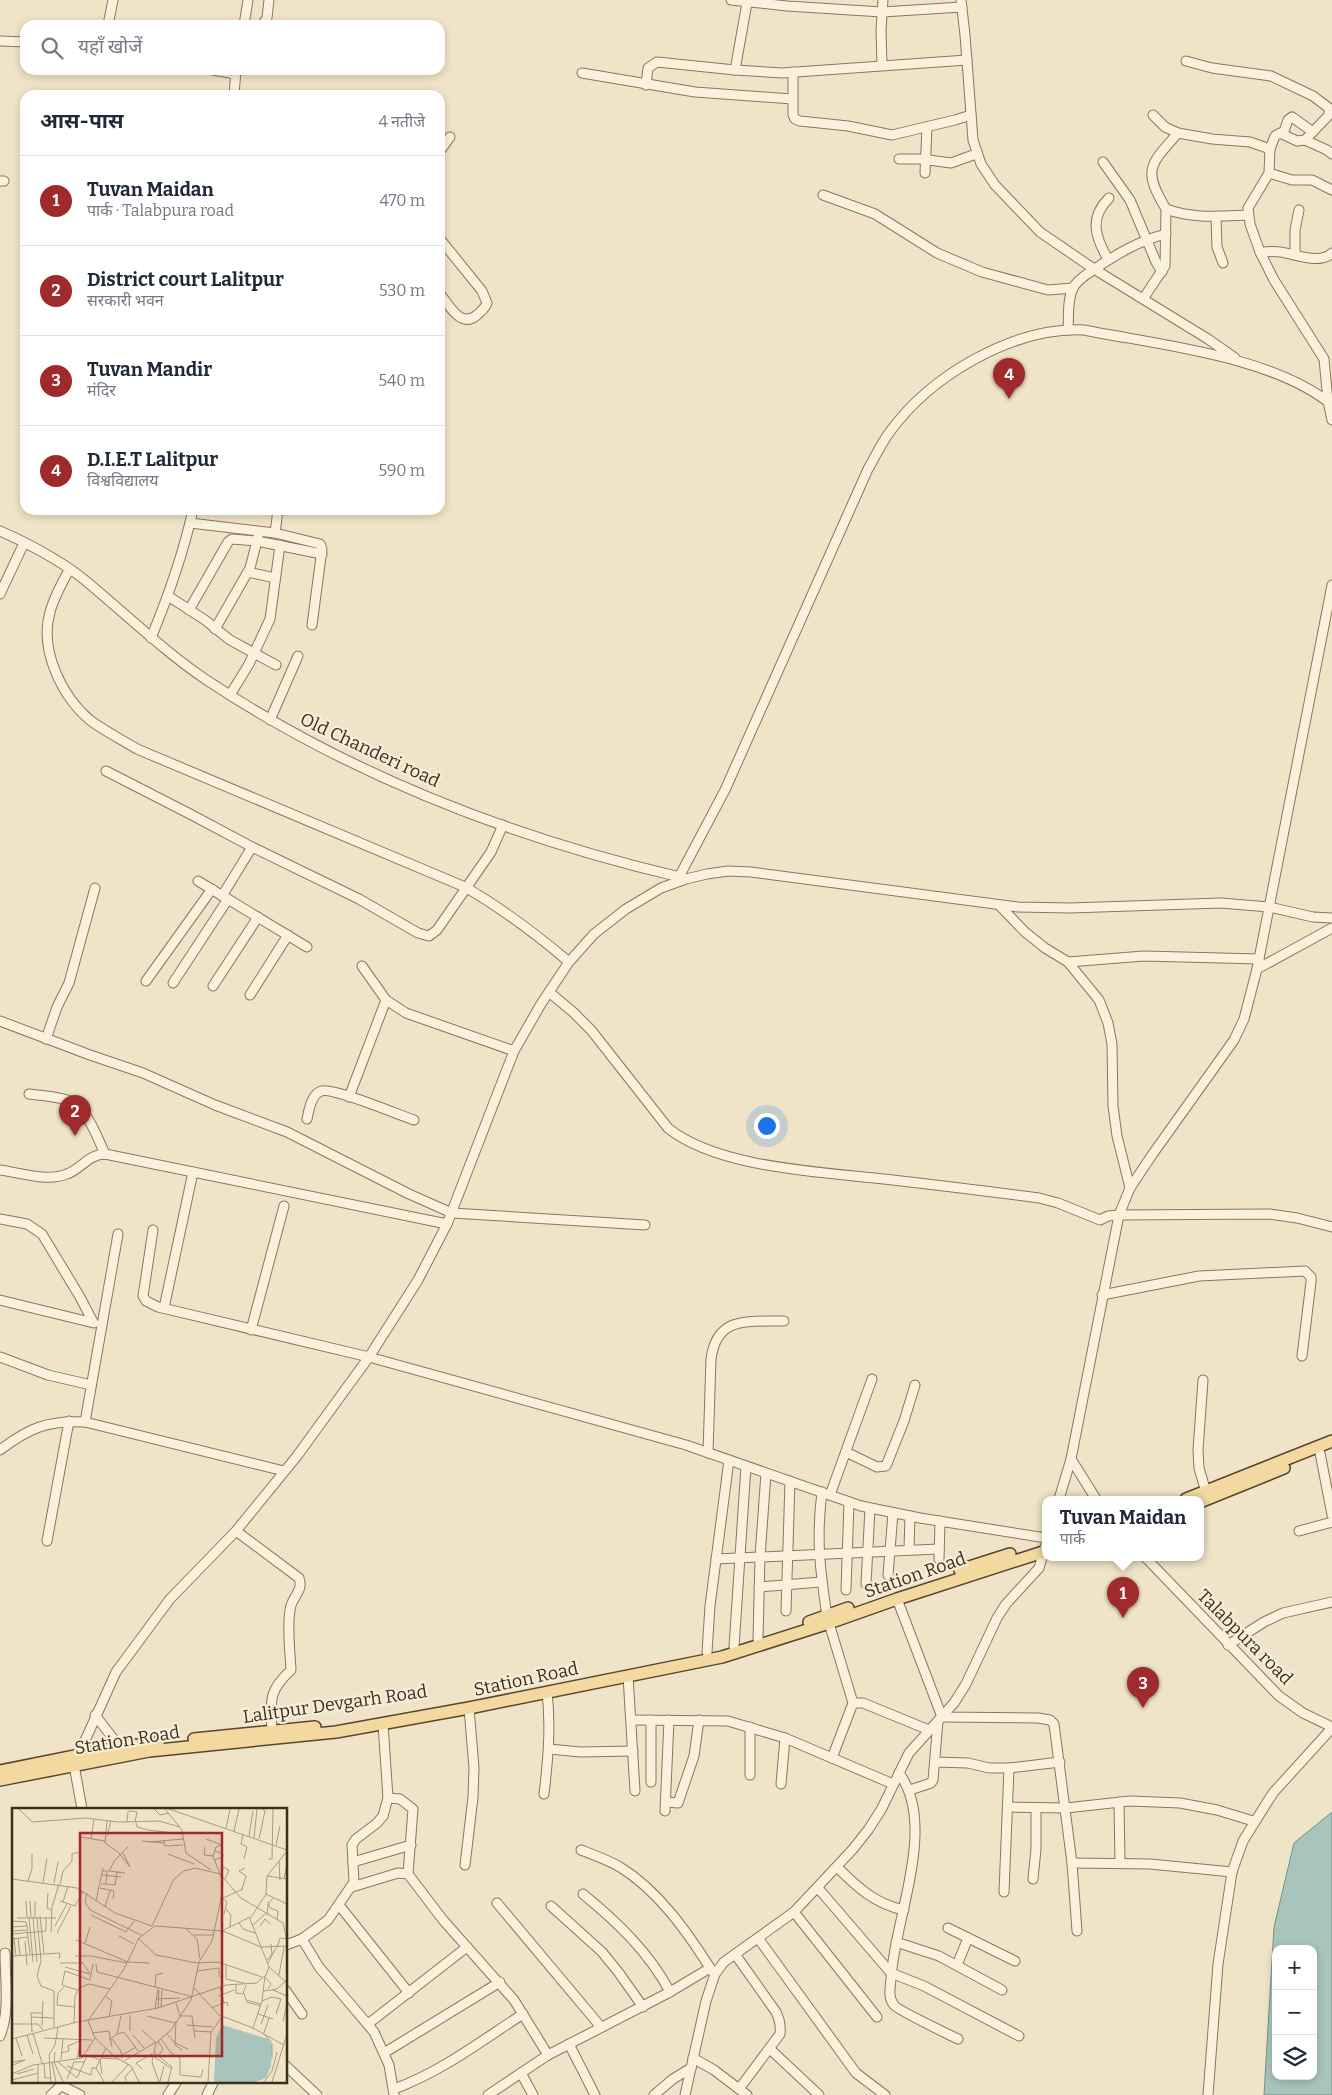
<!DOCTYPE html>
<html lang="hi">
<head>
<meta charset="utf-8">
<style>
  body { margin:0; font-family:Bitter,"Noto Sans Devanagari",serif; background:#f6f6f7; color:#1f2937 }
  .controls { position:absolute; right:15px; bottom:15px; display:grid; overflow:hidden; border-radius:10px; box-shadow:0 2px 8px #0003 }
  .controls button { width:45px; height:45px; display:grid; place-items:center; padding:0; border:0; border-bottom:1px solid #e0e1e3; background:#fff; color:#1f2937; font:25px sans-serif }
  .you { position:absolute; left:766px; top:1125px; width:18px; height:18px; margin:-12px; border:4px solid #fff; border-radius:50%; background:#1a73e8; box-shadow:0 0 0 8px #1a73e833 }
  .badge { display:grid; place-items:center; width:32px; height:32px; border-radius:50%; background:#9e2a2b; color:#fff; font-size:16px; font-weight:700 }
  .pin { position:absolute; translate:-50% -41px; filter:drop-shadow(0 1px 2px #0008) }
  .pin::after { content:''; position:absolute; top:26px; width:18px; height:15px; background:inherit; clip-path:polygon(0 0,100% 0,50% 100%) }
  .popup { position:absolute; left:1042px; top:1496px; width:162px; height:65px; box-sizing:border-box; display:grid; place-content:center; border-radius:10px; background:#fff; filter:drop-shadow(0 1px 4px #0005); font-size:16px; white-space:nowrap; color:#747a83 }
  .popup b { font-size:19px; color:#1f2937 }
  .popup::after { content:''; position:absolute; left:50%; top:100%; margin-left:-10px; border:10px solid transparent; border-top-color:#fff }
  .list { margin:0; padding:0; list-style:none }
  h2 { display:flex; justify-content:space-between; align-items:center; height:65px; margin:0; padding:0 20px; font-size:21px }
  h2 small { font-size:16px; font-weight:400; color:#747a83 }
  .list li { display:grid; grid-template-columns:32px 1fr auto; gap:15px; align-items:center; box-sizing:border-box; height:90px; padding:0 20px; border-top:1px solid #e0e1e3 }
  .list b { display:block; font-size:19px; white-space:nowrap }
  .list p { margin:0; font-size:16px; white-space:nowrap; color:#747a83 }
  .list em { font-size:16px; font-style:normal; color:#747a83 }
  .icon { flex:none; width:28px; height:28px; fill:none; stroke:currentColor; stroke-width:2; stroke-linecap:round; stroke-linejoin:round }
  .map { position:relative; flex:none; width:1332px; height:2095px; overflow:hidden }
  .search { position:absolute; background:#fff; box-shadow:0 2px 8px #0003; left:20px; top:20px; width:425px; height:55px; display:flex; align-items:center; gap:12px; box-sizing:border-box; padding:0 18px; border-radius:15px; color:#747a83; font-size:19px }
  .panel { position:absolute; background:#fff; box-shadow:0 2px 8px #0003; left:20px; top:90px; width:425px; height:425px; border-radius:15px }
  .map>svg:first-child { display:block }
  .water { fill:#a9c4bc; stroke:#6f938a; fill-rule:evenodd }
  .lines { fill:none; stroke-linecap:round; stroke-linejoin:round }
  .minor-casing { stroke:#8d765c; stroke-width:11 }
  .major-casing { stroke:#5b4430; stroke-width:14 }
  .minor { stroke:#faf1dc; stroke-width:9 }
  .major { stroke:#f3d9a0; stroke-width:11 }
  .labels { text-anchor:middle; stroke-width:4.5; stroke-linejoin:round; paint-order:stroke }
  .street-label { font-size:18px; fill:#3d2e20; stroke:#f7eed8 }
  .inset-road { fill:none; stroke:#a89b85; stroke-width:1 }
  .view { fill:#9e2a2b; fill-opacity:0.15; stroke:#9e2a2b; stroke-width:2.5 }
  .inset-edge { fill:none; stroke:#3d2e20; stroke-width:2.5 }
</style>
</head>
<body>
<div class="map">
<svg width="1332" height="2095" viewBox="0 0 1332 2095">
  <rect width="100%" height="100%" fill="#f0e4c8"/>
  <path class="water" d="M1332,1812V2095H1264L1274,1927L1294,1843ZM1276,1949H1313V2076H1276Z"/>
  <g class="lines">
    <defs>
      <g id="minor">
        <polyline points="731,0 787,6 882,12 962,7"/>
        <polyline points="961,0 965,35 973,140 981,164 995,185 1040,232 1094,269 1208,339 1235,358"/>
        <polyline points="108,25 113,0"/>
        <polyline points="244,25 248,0"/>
        <polyline points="262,25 267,18 269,0"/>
        <polyline points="1,41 25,42"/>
        <polyline points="1186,61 1212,68 1271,76 1313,96 1329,108 1329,115 1305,140 1297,141 1280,133 1275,136 1270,149 1269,173 1248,208 1250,224 1260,252 1274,280 1324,359 1328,401 1332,420"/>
        <polyline points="882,65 881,30 883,0"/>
        <polyline points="213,70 235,74"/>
        <polyline points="735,70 747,3"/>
        <polyline points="793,72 793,115 795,119 800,121 848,126 892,135 955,120 971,115"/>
        <polyline points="582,73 695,92 792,99"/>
        <polyline points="646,85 648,68 657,62 735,70 782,73 967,60"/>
        <polyline points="234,95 236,70"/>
        <polyline points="1153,115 1165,127 1178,133 1212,139 1250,142 1270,149"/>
        <path d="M1178,133C1150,165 1142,169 1166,209C1193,219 1220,216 1248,215"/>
        <polyline points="1283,134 1288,120 1292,117 1313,132"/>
        <polyline points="1305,140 1327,150 1332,154"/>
        <polyline points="440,151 450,137"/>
        <polyline points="899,159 921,159 951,163 976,154"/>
        <polyline points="1103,162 1130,200 1156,262 1162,272"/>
        <polyline points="925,173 927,127"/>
        <polyline points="1269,173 1292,180 1312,180 1332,190"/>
        <polyline points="0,181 4,181"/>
        <polyline points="823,195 875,214 937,253 982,272 1048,290 1073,288"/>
        <polyline points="1216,217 1217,247 1223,263"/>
        <path d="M440,239L482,291L487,303C485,309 481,311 477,315C461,329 449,305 440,294"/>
        <path d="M1260,252C1267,252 1273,251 1280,252C1296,254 1319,265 1332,253"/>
        <polyline points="1295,255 1295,230 1299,210"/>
        <path d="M1108,259C1095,237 1089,218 1109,198"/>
        <polyline points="1143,299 1165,266 1166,209"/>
        <path d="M1068,330C1069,316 1067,300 1073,288C1078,279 1086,275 1093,270C1117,254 1138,241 1166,234"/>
        <polyline points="190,523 275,533 320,544 322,549 312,625"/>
        <path d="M0,531C26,542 59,560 81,577C124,612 162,650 208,681C352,776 516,839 684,878"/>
        <polyline points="275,533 278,510"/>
        <path d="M69,570C62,583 54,597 50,612C39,650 62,697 91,721C105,731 122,740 137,749L465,887C503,909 536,934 569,962"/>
        <polyline points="248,572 275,578"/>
        <polyline points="0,594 24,543"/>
        <polyline points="168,596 205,620 230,640 276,665"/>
        <polyline points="189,610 228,542 232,539 257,541 322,554"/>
        <polyline points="215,629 250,568 258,537"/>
        <path d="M151,638C168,597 183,554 193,510"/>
        <polyline points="230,695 249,664 270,619 280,545"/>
        <polyline points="270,720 298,656"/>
        <polyline points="106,771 190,814 252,847 359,899 418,933 429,936 437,930 491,852 503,825"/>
        <path d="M679,877L725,790L868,469C875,457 881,444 889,433C930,376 1012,327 1084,330C1159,345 1273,356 1332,405"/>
        <polyline points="198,881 307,947"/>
        <polyline points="222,896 252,847"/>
        <polyline points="999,905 1025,932 1045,948 1068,962 1099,1000 1108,1023 1112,1044 1113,1106 1117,1136 1130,1188"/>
        <polyline points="1068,962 1144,956 1259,959"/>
        <polyline points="362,966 386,1000 406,1013 514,1051"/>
        <polyline points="1257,969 1332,928"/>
        <polyline points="146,981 212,889"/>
        <polyline points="173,983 228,899"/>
        <polyline points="213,986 258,917"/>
        <path d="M549,992L573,1012L591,1030L668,1128C717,1168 822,1172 884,1179C936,1185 987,1191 1039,1198L1058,1203L1100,1220L1108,1216L1119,1215L1269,1214L1297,1218L1332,1227"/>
        <polyline points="250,995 288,935"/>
        <polyline points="0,1021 90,1055 143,1073 215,1105 287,1132 409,1194 452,1213 645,1225"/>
        <polyline points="46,1039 57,1007 69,983 95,888"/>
        <path d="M29,1094C43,1096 59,1096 72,1102C87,1109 98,1139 105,1154"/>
        <polyline points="349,1097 386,1000"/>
        <path d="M307,1119C309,1110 311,1095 321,1091C333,1087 399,1115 414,1120"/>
        <path d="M0,1170C21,1173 47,1182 67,1174C81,1169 89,1154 105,1154L447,1224"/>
        <polyline points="0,1219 27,1224 42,1234 80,1297 93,1322"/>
        <polyline points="153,1230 143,1296 146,1301 158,1307 369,1357 686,1445 861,1506 920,1518 1046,1538"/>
        <polyline points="1102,1295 1199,1276 1305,1271 1311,1277 1311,1282 1302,1356"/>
        <polyline points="0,1300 94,1323"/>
        <polyline points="164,1308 193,1172"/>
        <polyline points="251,1330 284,1206"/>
        <polyline points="0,1357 48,1375 91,1385"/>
        <polyline points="1203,1380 1198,1450 1199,1468 1206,1492"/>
        <polyline points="85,1422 118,1234"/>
        <path d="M0,1450C29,1428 48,1420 85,1422L284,1471"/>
        <polyline points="846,1452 877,1467 886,1466 904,1421 915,1385"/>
        <path d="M708,1453L711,1359C717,1315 748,1322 784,1321"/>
        <polyline points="1320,1453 1332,1515"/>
        <polyline points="1071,1459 1096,1499"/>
        <path d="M822,1492C816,1538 820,1570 827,1616"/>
        <polyline points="830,1495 872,1379"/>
        <polyline points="1059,1499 1071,1459 1119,1215 1130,1188 1152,1155 1234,1040 1244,1019 1257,969 1332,585"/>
        <path d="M236,1531L299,1578C304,1592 291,1597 290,1610C287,1629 290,1650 291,1670C267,1692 271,1702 272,1732"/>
        <polyline points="1299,1531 1332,1522"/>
        <polyline points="47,1541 69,1421"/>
        <polyline points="909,1550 910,1516"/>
        <polyline points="1145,1557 1279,1696 1303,1713 1332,1727"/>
        <polyline points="716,1559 939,1549"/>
        <polyline points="939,1559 940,1521"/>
        <polyline points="888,1575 893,1513"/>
        <polyline points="866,1584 870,1508"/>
        <polyline points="759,1587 821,1582"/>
        <polyline points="846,1590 849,1502"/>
        <polyline points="897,1599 942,1717 1038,1718 1050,1720 1054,1724 1072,1863 1077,1931"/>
        <polyline points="786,1611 790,1481"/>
        <polyline points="829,1623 853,1703"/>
        <polyline points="758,1639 760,1557 766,1473"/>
        <polyline points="1228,1645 1264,1622 1283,1613 1332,1602"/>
        <polyline points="734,1647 746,1466"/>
        <polyline points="707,1652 710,1606 729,1460"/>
        <polyline points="628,1676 635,1791"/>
        <polyline points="95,1715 122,1750"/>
        <polyline points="632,1720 728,1721 785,1738 893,1784"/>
        <polyline points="651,1720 651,1782"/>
        <polyline points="549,1749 581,1752 633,1751"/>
        <polyline points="832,1758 853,1703 863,1703 929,1730"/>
        <polyline points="935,1762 968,1763 989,1768 1009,1768 1060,1762"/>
        <path d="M899,1773C938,1826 894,1920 891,1979C890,1988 888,1998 894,2005C897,2010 948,2034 958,2039"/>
        <polyline points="750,1775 750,1727"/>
        <polyline points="781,1784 785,1738"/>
        <polyline points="910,1790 931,1783 933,1780 938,1721"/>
        <path d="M544,1794C548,1760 551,1727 547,1692"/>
        <polyline points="388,1798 400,1799 413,1809 408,1874"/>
        <polyline points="666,1802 678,1803 694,1756 699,1720"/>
        <polyline points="1119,1802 1120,1863"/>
        <polyline points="1008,1807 1066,1808 1130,1801 1180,1803 1217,1810 1253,1821"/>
        <polyline points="82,1809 74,1765 116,1672 170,1599 236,1531 297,1456 369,1357 418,1280 447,1224 514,1051 541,1004 569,962 594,934 626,909 661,888 686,879 707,874 728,871 751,872 1018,907 1070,908 1221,903 1269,907 1313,917 1332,918"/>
        <polyline points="665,1811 669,1720"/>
        <path d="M581,1850C594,1855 608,1860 620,1867C659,1891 688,1933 712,1971"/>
        <polyline points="353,1862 411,1845"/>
        <polyline points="1072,1863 1150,1864 1232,1872"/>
        <polyline points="465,1865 473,1797 474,1768 469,1708"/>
        <path d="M837,1867C857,1887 875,1904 904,1910"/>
        <polyline points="1033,1879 1036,1849 1036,1808"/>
        <polyline points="352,1887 398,1873 408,1874 443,1920 514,2000 548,2055"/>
        <polyline points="818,1888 891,1973 924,1986 1019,2036"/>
        <polyline points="1004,1892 1009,1768"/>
        <path d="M583,1894C617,1922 649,1952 670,1992"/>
        <polyline points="497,1903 601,2027"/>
        <polyline points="339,1905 409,1993"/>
        <polyline points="551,1906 602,1952 619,1973 643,2007"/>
        <polyline points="794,1912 877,2017"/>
        <polyline points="948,1928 1015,1961"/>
        <polyline points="758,1938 856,2073 885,2095"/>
        <polyline points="302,1939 319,1967 374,2032 389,2065 394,2095"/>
        <polyline points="896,1942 939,1956 1002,1990"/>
        <polyline points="286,1945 302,1939 328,1920 354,1882 352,1845 356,1839 377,1823 383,1816 388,1798 383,1724"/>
        <path d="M735,1954L776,2012C780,2020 781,2026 780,2034L739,2089"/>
        <polyline points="957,1965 968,1938"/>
        <polyline points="286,1991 302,2014"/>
        <polyline points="368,2024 467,1947"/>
        <path d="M0,2036C10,2012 5,1979 5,1953"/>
        <polyline points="569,2044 595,2095"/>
        <polyline points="770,2049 819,2095"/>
        <polyline points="384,2053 500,1982"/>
        <polyline points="693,2058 714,2070 747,2095"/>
        <polyline points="286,2066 317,2095"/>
        <polyline points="521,2073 533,2095"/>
        <polyline points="62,2086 80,2095"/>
        <path d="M394,2089C441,2072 481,2041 523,2014"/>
        <polyline points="51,2095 66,2081"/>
        <polyline points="168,2095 177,2081"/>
        <polyline points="207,2095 214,2081"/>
        <polyline points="488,2095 548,2055 670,1992 710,1968"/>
        <polyline points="654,2095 673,2079 691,2068"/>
        <polyline points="685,2095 706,2001 715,1974 724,1962 794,1912 853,1849 868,1830 881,1810 909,1753 954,1703 966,1684 997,1618 1006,1604 1039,1568 1046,1544"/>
        <polyline points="1208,2095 1218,1964 1232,1872 1243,1841 1273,1793 1332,1728"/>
      </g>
      <g id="major">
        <polyline points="1186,1499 1332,1441"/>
        <polyline points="1200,1502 1284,1468"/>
        <polyline points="960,1570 1010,1554"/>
        <polyline points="809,1622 848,1608"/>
        <polyline points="194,1739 315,1727"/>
        <polyline points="0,1771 119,1747 158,1743"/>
        <polyline points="0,1780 149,1751 336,1732 469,1708 722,1657 829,1623 897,1599 1046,1551"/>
      </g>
    </defs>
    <use href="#minor" class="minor-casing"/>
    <use href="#major" class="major-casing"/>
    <use href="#minor" class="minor"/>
    <use href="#major" class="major"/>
  </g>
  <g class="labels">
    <g class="street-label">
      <text transform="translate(370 750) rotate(25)" y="6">Old Chanderi road</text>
      <text transform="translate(915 1575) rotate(-19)" y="6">Station Road</text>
      <text transform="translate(1245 1637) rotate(45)" y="6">Talabpura road</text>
      <text transform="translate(526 1679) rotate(-12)" y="6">Station Road</text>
      <text transform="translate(335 1704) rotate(-8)" y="6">Lalitpur Devgarh Road</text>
      <text transform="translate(127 1740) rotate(-9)" y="6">Station Road</text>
    </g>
  </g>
  <g transform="translate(12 1808)">
    <rect width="275" height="275" fill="#f0e4c8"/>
    <path d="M210,217L256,231L260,238L259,258L254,270L243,274H202L204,230Z" fill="#a9c4bc"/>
    <path class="inset-road" d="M7,1L20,14L74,10L106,14L147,13L168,19M142,1L148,7L157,5M153,1L170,22L174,45L199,62M157,1L275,42M95,13L93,35L106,44L118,59L111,45M115,14L116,4L118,3L125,4L123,14M124,15L125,19L136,22L170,26M214,20L218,1M222,23L227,1M231,27L229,36L235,39L232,51M95,28L99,13M237,28L241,3M68,29L93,33M242,30L245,1M79,31L82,11M247,31L253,3L250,1M130,33L152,35M152,33L153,38L171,37M137,34L171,31M264,37L268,18M193,39L192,47L201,48M275,43L255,68L254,86L238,111L257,159L275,175M156,46L182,56M256,51H260L261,1M202,52L211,49V46L203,43M267,53L268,72M91,63H97L103,52L116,39M97,63L113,65M210,63L211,59L217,62L213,71M90,67L109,69M255,68L275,71M0,71L65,80L103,105L140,118M272,71L275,55M16,73L20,61V46M31,75L35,50M42,75L46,54M48,76L51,63L60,53V46L68,44M89,76H94L95,64M94,76L103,77L105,64M88,80L102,83L101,91M230,81L234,68L227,63L233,60M36,85L35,100L39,102M75,85L73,94L78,102L129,127M254,86L275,96M210,90L215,94L212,106M209,91L231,81M14,93L15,109M18,93L19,109M23,93V109M48,93L63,98L71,83M84,93L91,60M51,94L56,78M256,94L258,100L266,103L265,111M93,99L98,83M214,101L219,107L218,119M79,107L114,124L122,113M255,107L256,96L262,89M28,108L32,145M17,109L21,154M21,109L25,154M25,109L29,153L25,168L29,178L42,183V219M5,110H44M0,113L14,114L16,122M227,115L231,121L243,125M241,117L253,106M43,118L55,96M140,118L162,71L172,63L183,60L208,66L229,90L271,115L275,133M248,118L253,111L258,116M0,119L15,118M174,121L185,131L188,151M0,123L15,122L18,146M211,123L249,139L275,138M39,124L40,99L47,76M45,125L59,98M0,126L34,123V109M182,127H202M107,128L122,136M2,130L4,148M6,130L8,147M126,130L144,147L185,155L206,154L250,169M0,131L16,129M64,132L116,154L137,155M13,133L15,157M73,135L78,119M265,140L268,130L275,131M0,143V163M1,148L48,145L47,151M63,148H79L115,155M255,152L260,146L259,136M48,155H71L78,166M256,155L264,140M84,156L85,164L178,188M214,157V171L232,175M53,159L78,166M185,163L207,160V169M267,167L272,139M253,169L259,176L256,181M78,172L81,156M243,176L254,167L257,159M224,177V185L231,186L234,177M52,179L46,185L45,197L62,199M143,179L144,167L151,165M208,179L212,195M182,180L207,207L241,220L272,237M65,182L50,177L53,163L78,172M261,182L275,188M252,183L265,181L275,172M232,185L234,192L249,196M93,188L100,193L97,209M206,188L222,182M144,191L168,190M250,193L260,189L269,191L264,206M234,194L249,198M164,195L168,208H180L183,230M149,199L150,182M146,200L147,182M199,200L215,194L216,198M143,201L146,180M246,206L261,211M135,208L163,215M19,209L42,210M164,213L163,237L170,242M271,213L275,197M62,215L63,188L67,180L77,176L98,181M0,216H26L31,222M249,216L256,197M175,217L201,219M30,218L31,193M241,220L250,193L253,168M130,222L143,234M118,223V207M182,223L199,224M20,224L19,205H30M21,225L30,255M80,225L97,223L100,239M251,225L260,235V250M252,225L257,210M105,226L112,224L126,243M155,226L163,235L176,241M15,227L21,246M121,227L132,240M4,230L10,248M32,230L80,232M0,231L65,214L146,200L214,177L244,175M100,231L109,243L110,251M149,231L159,245L168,250V267L189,269L191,261M97,232L105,226L109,208M146,233L151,241L147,247M43,244L42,254L51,274M142,244L160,259L156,274M49,245L57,243L56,238L68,233M75,247L88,252L90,266M110,247L124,239M141,248L160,261M89,250L107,251M65,251L69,233M49,252L51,231M45,253L65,270L75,248M112,253L144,234M0,254L13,252L1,257M40,254L44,274M32,255L33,270H39M55,258L79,267L80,260H84M130,261L124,255L140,246M0,266L21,257L70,250L83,230M5,266L22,261M55,271L62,254H72M0,272L26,265M114,273L113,269L121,260M148,273L152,258M26,274V256M39,274L37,247L43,237L46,219M92,274L84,260L94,240M100,274L117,256M127,274L119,258L103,249L83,230L76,213L112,161L127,130L143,118L210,123L238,109M147,274L140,254L144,235L159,222L179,192L187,154L200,133L209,91L211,74L201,48L204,39L210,37L194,31M196,274L199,224L210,209M252,274L260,263L265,244M260,274L275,226"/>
    <path class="view" d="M68,25H210V248H68Z"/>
    <rect width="275" height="275" class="inset-edge"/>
  </g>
</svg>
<div class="controls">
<button>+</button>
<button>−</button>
<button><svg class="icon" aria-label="layers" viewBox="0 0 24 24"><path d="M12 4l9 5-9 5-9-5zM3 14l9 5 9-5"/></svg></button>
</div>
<div class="you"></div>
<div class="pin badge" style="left:1123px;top:1618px">1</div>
<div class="popup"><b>Tuvan Maidan</b>पार्क</div>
<div class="pin badge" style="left:75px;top:1136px">2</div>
<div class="pin badge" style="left:1143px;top:1708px">3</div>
<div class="pin badge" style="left:1009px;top:399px">4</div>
<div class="search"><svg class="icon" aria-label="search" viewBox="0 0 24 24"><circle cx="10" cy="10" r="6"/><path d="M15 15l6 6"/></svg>यहाँ खोजें</div>
<section class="panel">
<h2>आस-पास<small>4 नतीजे</small></h2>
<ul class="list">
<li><span class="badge">1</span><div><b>Tuvan Maidan</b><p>पार्क · Talabpura road</p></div><em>470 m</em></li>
<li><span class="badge">2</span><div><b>District court Lalitpur</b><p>सरकारी भवन</p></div><em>530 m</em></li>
<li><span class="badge">3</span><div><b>Tuvan Mandir</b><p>मंदिर</p></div><em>540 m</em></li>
<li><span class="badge">4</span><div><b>D.I.E.T Lalitpur</b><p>विश्वविद्यालय</p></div><em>590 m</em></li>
</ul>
</section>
</div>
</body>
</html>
